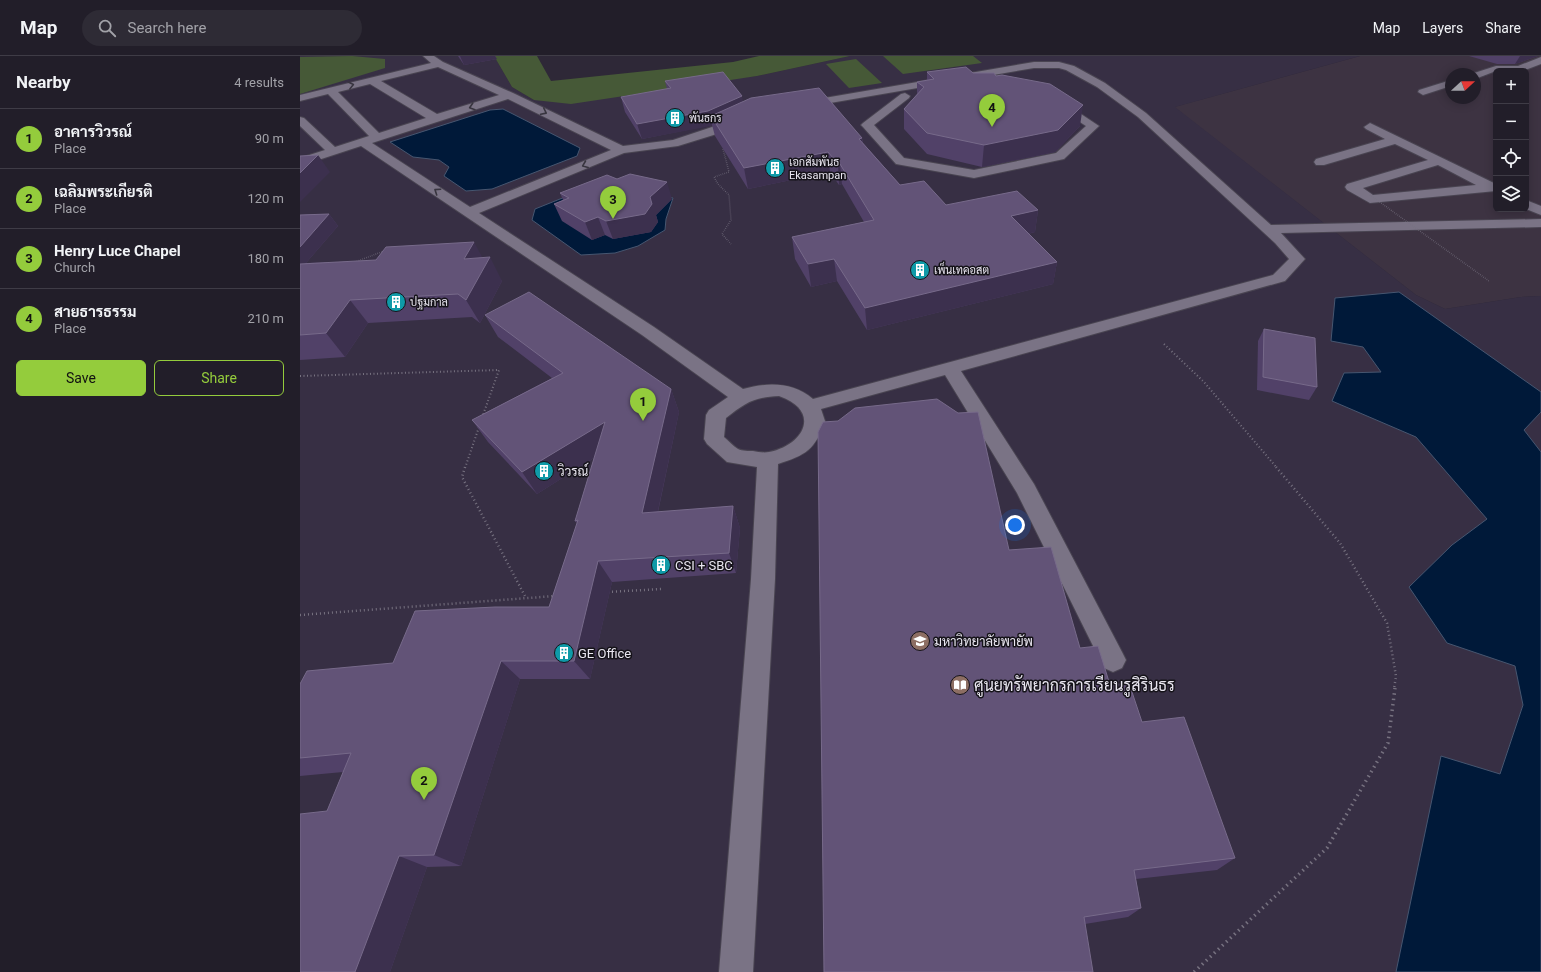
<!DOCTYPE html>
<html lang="en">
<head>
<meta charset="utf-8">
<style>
  body { margin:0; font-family:Roboto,Sarabun,sans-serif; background:#2e2b35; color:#f1f3f6 }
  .controls { position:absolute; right:12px; top:12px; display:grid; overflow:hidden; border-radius:6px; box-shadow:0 2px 10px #0003 }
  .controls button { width:36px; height:36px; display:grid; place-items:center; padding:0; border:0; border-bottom:1px solid #3f3c46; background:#221e29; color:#f1f3f6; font:20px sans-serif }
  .compass { position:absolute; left:1145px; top:12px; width:36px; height:36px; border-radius:50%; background:#221e29; box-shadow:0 2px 10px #0003; rotate:69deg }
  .you { position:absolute; left:715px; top:469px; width:14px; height:14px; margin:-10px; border:3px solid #fff; border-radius:50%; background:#1a73e8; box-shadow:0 0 0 6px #1a73e833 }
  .badge { display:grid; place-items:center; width:26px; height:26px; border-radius:50%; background:#94cc3c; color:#111; font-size:13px; font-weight:700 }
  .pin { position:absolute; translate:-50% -33px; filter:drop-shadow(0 1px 2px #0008) }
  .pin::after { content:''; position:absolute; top:21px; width:14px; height:12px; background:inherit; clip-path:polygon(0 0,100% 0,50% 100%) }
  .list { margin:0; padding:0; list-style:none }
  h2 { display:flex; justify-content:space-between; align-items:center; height:52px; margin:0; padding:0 16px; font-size:17px }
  h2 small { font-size:13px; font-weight:400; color:#a2a2a8 }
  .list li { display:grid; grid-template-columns:26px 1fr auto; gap:12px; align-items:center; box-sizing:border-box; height:60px; padding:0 16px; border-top:1px solid #3f3c46 }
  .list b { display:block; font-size:15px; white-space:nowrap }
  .list p { margin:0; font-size:13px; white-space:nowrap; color:#a2a2a8 }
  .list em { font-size:13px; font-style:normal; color:#a2a2a8 }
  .actions { display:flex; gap:8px; padding:12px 16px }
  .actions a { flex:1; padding:9px 0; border:1px solid #94cc3c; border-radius:6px; text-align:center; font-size:14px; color:#94cc3c }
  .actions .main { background:#94cc3c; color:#111 }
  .icon { flex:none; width:22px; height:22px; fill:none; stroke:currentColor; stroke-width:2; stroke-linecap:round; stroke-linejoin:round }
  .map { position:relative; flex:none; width:1241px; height:916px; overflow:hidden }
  header { display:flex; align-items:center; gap:24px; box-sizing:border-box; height:56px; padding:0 20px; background:#221e29; border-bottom:1px solid #3f3c46 }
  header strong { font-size:19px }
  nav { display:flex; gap:22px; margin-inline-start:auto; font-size:14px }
  .search { width:280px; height:36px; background:#2e2b35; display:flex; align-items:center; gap:10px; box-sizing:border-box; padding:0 14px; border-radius:22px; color:#a2a2a8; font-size:15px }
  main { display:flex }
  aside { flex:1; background:#221e29 }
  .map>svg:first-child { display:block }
  .commercial { fill:#3d3342; fill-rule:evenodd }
  .built { fill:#372f44 }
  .green { fill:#465937 }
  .water { fill:#001939; stroke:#465670 }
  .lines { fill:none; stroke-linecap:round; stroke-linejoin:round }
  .minor-casing { stroke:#494451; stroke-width:2 }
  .path-far3 { stroke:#777280; stroke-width:1.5; stroke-dasharray:0.5 1.5; stroke-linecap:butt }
  .path-far2 { stroke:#777280; stroke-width:2; stroke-dasharray:1 2.5; stroke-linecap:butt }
  .path-far1 { stroke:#777280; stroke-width:2.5; stroke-dasharray:1 3; stroke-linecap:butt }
  .path { stroke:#777280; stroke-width:3.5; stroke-dasharray:1.5 4; stroke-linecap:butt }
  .minor { fill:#7a7385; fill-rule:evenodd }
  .path-bridge { stroke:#777280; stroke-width:1.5; stroke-dasharray:0.5 1.5; stroke-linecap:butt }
  .wall { fill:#514168 }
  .shaded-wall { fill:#3c304e }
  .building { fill:#625377; stroke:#776a8a }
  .oneway { stroke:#38353f }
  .labels { text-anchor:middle; stroke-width:3; stroke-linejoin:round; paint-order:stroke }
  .far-poi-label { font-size:11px; fill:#e9e6f0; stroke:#151319; text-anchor:start }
  .poi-label { font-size:13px; fill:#e9e6f0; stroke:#151319; text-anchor:start }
  .near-poi-label { font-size:16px; fill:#e9e6f0; stroke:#151319; text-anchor:start }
</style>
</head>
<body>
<header>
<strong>Map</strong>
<div class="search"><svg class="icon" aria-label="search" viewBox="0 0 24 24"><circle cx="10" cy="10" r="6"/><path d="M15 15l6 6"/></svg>Search here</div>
<nav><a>Map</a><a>Layers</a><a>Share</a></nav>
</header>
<main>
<aside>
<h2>Nearby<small>4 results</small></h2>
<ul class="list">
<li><span class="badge">1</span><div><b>อาคารวิวรณ์</b><p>Place</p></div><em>90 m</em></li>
<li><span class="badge">2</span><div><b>เฉลิมพระเกียรติ</b><p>Place</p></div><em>120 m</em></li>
<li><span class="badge">3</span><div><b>Henry Luce Chapel</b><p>Church</p></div><em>180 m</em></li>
<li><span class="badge">4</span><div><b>สายธารธรรม</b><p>Place</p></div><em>210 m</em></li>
</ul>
<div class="actions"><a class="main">Save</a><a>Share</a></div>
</aside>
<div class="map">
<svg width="1241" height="916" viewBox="0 0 1241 916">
  <rect width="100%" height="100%" fill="#2e2837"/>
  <path class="commercial" d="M1060,0H1241V240L1221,241L1145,253L1116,239L874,51ZM1196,15H1226V153H1196ZM1151,18H1175V42H1151Z"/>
  <polygon class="built" points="0,0 194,0 212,31 234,44 457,20 550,0 1060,0 875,51 1116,239 1145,253 1221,241 1241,240 1241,916 0,916"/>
  <g class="green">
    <polygon points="52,0 85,3 85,12 0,38 0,1"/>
    <polygon points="194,0 237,0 251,25 433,6 459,0 550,0 457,20 271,48 234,44 212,31"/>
    <polygon points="583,0 673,0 682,7 603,18"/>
    <polygon points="556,3 582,27 549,32 526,8"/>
  </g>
  <g class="water">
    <polygon points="203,53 280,92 277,100 192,133 166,135 144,120 149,111 139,104 113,101 90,86 190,54"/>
    <polygon points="300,127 326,129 373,142 366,163 365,174 338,190 315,197 281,199 232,164 235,153"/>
    <polygon points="1099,236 1241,336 1241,356 1224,374 1241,396 1241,916 1096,916 1141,700 1200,718 1223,649 1215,610 1147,587 1109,531 1152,489 1187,463 1116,381 1032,345 1044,317 1081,316 1063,291 1031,285 1035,242"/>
  </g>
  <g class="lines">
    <defs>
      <g id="minor">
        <path d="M123,0H134L143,6L213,37L323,90L373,84L412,71L436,60H444L446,62L444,64L420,77L378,90L324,97L179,157L354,271L443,333C468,326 493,326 513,343L973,219L989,203L975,187L838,61L797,31L766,14L759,12H734L501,52L497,51L495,49L501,46L734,6H759L774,10L805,27L846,57L971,169L1241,163V171L981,177L1005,203L985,225L661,315L734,428L822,596L826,604L822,612L813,616L804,612L717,437L645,319L521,353L525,365C515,394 506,399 478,408L475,523L453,916H419L451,523L457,411L427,406L407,388L404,383L406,359L409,354L428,341L342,279L61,90L0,110V102L25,94L0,70V61L4,62L35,91L69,80L28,38L0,45V39L131,7ZM138,11L199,39L137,58L81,25ZM70,28L126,62L79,77L38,36ZM208,43L311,94L170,151L72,87ZM479,340C522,355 504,389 469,396C464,397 458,396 453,395C449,395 442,395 438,393C433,390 429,385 424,381L426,362C445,347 454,341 479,340Z"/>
        <polygon points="1241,1 1241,8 1223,15 1196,15 1175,23 1175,18 1171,18 1196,10 1218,10"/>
        <polygon points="1151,24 1151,30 1123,39 1118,36 1119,34"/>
        <polygon points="605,37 610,40 609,42 574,69 604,102 674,114 756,97 786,70 752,48 750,46 752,44 760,44 799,70 764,103 674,122 596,108 563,71 561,69 563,67 601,38"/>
        <path d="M1070,67L1196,128V135L1070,147L1047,134L1045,131L1047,128L1128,104L1095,88L1024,109H1016L1014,106L1016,103L1085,83L1066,73L1064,71ZM1138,109L1176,129L1073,139L1063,132Z"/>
        <polygon points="1226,144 1241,150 1241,159 1226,153"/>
      </g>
    </defs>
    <use href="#minor" class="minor-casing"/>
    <g class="path-far3">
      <polyline points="423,93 429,116 414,121 418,128 429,139 431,164 422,178 431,188"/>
      <polyline points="55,206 84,195"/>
    </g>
    <g class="path-far2">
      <polyline points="864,288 904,326 977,412"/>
      <polyline points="0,320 199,314 183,359"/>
      <polyline points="165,412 179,371"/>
    </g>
    <g class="path-far1">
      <polyline points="165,411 162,421 226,542"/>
      <polyline points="976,411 1040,487 1087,567 1096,620 1094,633"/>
      <polyline points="308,536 361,533"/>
      <polyline points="0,559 255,540"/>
    </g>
    <polyline class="path" points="894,916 1027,792 1088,687 1095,632"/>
    <use href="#minor" class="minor"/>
    <polyline class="path-bridge" points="1070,139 1189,225"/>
  </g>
  <g class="wall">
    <polygon points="158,0 195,0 197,3 164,9"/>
    <polygon points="1169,0 1238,0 1215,8 1197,8"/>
    <polygon points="627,16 673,17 696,20 780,70 755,96 682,111 627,98 604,73 604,53 617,38 617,26 627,24"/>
    <polygon points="365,25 443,46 562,82 563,87 600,129 646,149 738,154 735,176 728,178 757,206 753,228 567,274 537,225 511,231 495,203 492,181 564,166 542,128 539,129 530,116 448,133 415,80 412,69 342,83 325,56 321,41 367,33"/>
    <polygon points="317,123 372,143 356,159 358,166 351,176 313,183 305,179 292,184 262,165 254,148 263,144 260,137"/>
    <polygon points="29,158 38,170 6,207 182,202 202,225 180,267 172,261 68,267 45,301 0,304 0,159"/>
    <polygon points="185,259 371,333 379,356 358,456 433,450 440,472 436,517 312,526 290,623 220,623 161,810 127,811 90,916 0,916 27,755 43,716 0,720 0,628 93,607 249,551 277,467 275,465 294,402 237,438 188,386 172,364 252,322 198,281"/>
    <polygon points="964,273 1017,331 1009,344 957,334 958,285"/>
    <polygon points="709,494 780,592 810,629 842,666 935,802 917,814 836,823 841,852 828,861 785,868"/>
  </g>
  <g class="shaded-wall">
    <polygon points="160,0 195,0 197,3 164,9"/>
    <polygon points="1220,0 1238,0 1215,8"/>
    <polygon points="442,40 445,55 411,60 412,69 411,70 342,83 337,68"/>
    <polygon points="783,49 780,70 755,96 682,111 684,89"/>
    <polygon points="562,82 564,102 559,83"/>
    <polygon points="528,96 530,116 448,133 444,112"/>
    <polygon points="18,99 30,116 0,146 0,117"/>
    <polygon points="538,108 540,108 542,128 539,129"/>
    <polygon points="367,126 372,143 356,159 358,166 351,176 313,183 306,165 350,141"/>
    <polygon points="738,154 735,176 709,182 711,160"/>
    <polygon points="29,158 38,170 0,214 0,191"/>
    <polygon points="298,161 305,179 292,184 285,166"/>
    <polygon points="174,186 186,208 190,201 202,225 180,267 166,244 164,203"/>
    <polygon points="534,203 537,225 511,231 508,208"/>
    <polygon points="757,206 753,228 567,274 565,252"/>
    <polygon points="50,244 68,267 45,301 26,277"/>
    <polygon points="371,333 379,356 353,478 342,457"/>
    <polygon points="305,366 316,388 237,438 222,416"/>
    <polygon points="433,450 440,472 436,517 429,497"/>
    <polygon points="298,505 312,526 290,623 274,605"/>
    <polygon points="201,605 220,623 161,810 134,799"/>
    <polygon points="99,800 127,811 90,916 55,916"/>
  </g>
  <g class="building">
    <polygon points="666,11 673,17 694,17 696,20 702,19 750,28 783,49 758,74 684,89 627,77 604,53 624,31 617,26 634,23 627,16"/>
    <polygon points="423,16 442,40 408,55 337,68 321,41 371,32 365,25"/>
    <polygon points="519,32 562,82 559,83 600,129 624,125 646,149 717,135 738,154 711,160 757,206 565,252 534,203 508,208 492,181 574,164 540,108 538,108 528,96 444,112 411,60 451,42"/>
    <polygon points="18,99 0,117 0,100"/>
    <polygon points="330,118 367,126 350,141 352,148 345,158 306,165 298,161 285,166 254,148 269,142 260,137 307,119 317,123"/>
    <polygon points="29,158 0,191 0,159"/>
    <polygon points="174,186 164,203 190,201 166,244 158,238 50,244 26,277 0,279 0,208 76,204 86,191"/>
    <polygon points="229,236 371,333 342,457 433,450 429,497 298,505 274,605 201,605 134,799 99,800 55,916 0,916 0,758 27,755 51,697 0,702 0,628 7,615 93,607 115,555 195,551 249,551 278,464 275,465 305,366 222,416 172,364 263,317 185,259"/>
    <polygon points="964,273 1015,282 1017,331 963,321"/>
    <polygon points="637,343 658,357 678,356 709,494 751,491 780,592 798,590 810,629 829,627 842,666 884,661 935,802 834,814 841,852 784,861 793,916 524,916 518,376 523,366 538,365 555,352"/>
  </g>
  <defs><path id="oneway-chevron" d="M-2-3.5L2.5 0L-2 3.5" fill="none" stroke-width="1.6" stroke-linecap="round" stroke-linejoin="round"/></defs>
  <g class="oneway">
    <use href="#oneway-chevron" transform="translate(51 29) rotate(-14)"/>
    <use href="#oneway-chevron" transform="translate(172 51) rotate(162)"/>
    <use href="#oneway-chevron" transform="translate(244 56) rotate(26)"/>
    <use href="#oneway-chevron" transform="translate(285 109) rotate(158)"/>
    <use href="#oneway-chevron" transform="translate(137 135) rotate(-146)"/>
  </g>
  <defs>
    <symbol id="building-disc" viewBox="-11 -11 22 22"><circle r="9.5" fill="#0f9aa8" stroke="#151319"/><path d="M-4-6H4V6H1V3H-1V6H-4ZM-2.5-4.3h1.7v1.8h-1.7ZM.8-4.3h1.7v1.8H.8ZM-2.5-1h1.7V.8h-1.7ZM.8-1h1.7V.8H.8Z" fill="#fff"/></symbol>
    <symbol id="university-disc" viewBox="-11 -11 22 22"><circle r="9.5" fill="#8d6e63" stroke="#151319"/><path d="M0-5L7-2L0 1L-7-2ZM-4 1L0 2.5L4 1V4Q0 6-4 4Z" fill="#fff"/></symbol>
    <symbol id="library-disc" viewBox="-11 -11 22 22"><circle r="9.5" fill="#8d6e63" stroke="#151319"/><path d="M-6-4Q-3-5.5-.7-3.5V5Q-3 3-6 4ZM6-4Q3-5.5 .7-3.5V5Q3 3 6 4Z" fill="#fff"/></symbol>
  </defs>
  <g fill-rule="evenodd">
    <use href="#building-disc" x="364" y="51" width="22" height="22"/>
    <use href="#building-disc" x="464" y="101" width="22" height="22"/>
    <use href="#building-disc" x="609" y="203" width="22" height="22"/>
    <use href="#building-disc" x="85" y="235" width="22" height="22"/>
    <use href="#building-disc" x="233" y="404" width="22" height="22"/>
    <use href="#building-disc" x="350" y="498" width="22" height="22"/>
    <use href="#university-disc" x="609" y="574" width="22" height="22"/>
    <use href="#building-disc" x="253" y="586" width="22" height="22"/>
    <use href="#library-disc" x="649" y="618" width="22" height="22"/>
  </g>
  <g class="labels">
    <g class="far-poi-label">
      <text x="389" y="66">พันธกร</text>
      <text x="489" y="110">เอกสัมพันธ<tspan x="489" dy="13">Ekasampan</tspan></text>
      <text x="634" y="218">เพ็นเทคอสต</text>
      <text x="110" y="250">ปฐมกาล</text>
    </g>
    <g class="poi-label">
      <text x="258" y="420">วิวรณ์</text>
      <text x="375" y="514">CSI + SBC</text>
      <text x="634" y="590">มหาวิทยาลัยพายัพ</text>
      <text x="278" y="602">GE Office</text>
    </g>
    <g class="near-poi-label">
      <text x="674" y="635">ศูนยทรัพยากรการเรียนรูสิรินธร</text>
    </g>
  </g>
</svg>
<div class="controls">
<button>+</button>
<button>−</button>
<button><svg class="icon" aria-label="locate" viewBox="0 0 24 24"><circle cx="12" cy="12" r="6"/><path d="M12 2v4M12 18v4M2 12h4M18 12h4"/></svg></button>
<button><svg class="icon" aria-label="layers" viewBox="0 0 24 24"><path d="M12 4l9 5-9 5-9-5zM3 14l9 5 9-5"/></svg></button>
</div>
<svg class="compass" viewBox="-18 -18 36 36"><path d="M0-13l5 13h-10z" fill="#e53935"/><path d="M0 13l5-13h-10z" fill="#a2a2a8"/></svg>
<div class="you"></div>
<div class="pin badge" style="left:343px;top:365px">1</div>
<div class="pin badge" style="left:124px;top:744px">2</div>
<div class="pin badge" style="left:313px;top:163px">3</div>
<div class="pin badge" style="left:692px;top:71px">4</div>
</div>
</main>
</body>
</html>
